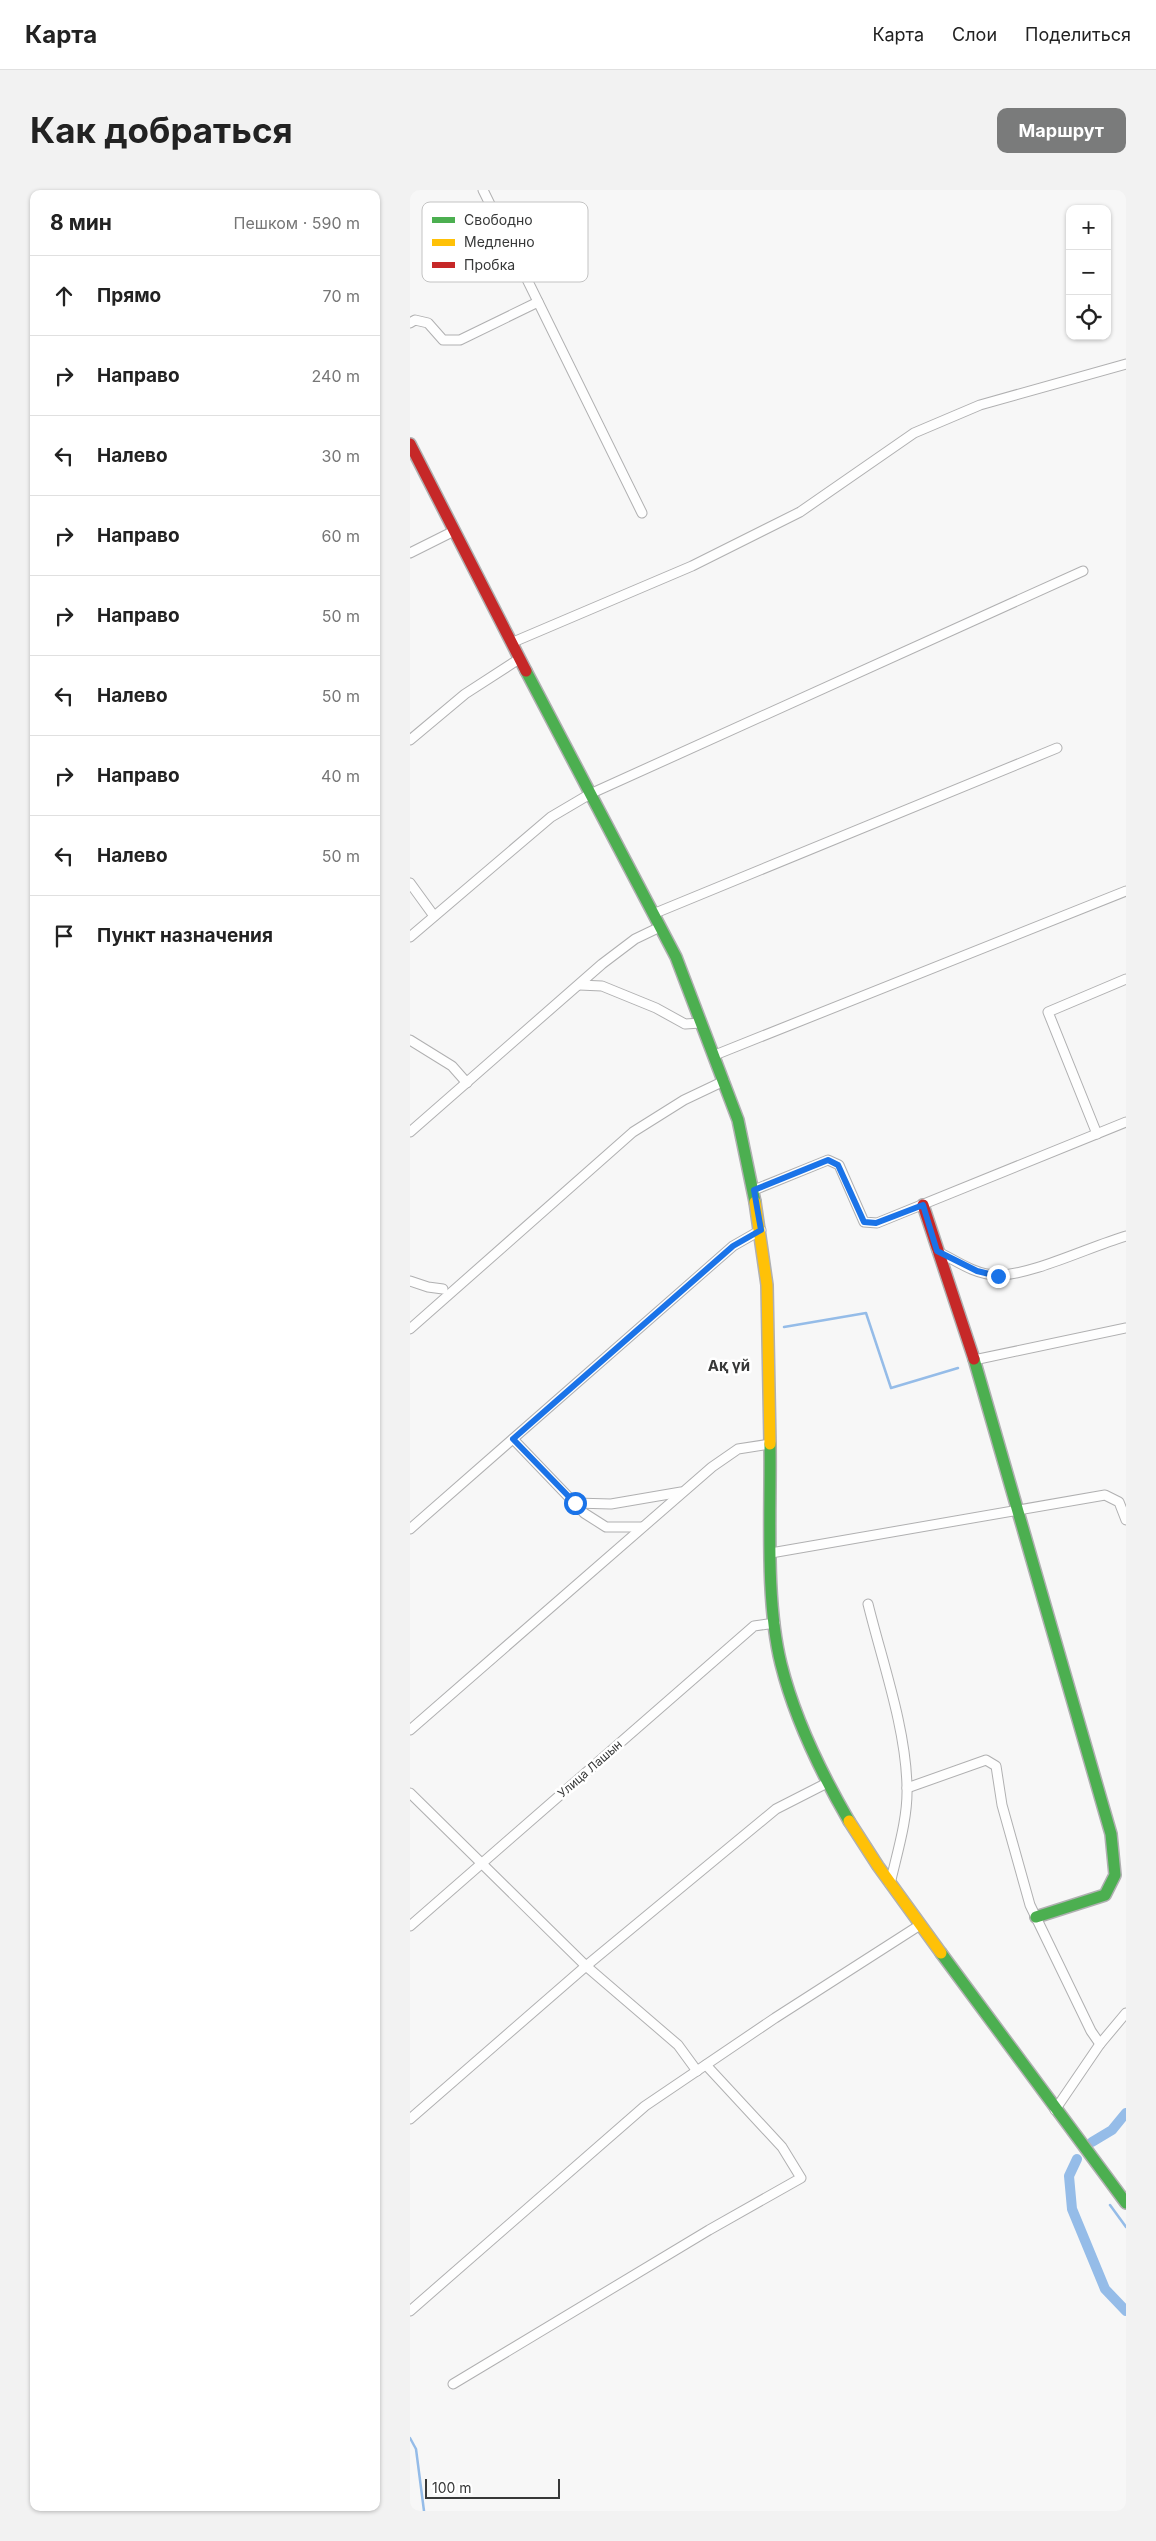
<!DOCTYPE html>
<html lang="ru">
<head>
<meta charset="utf-8">
<style>
  body { margin:0; font-family:Inter,sans-serif; background:#f2f2f2; color:#222 }
  .controls { position:absolute; right:15px; top:15px; display:grid; overflow:hidden; border-radius:10px; box-shadow:0 1px 4px #0004 }
  .controls button { width:45px; height:45px; display:grid; place-items:center; padding:0; border:0; border-bottom:1px solid #e0e0e0; background:#fff; color:#222; font:25px sans-serif }
  .scale { position:absolute; left:15px; bottom:12px; width:135px; box-sizing:border-box; padding-left:5px; border:2px solid #373838; border-top:0; font-size:14px; line-height:18px; white-space:nowrap; color:#373838; -webkit-text-stroke:4px #fff; paint-order:stroke }
  .stop { position:absolute; width:15px; height:15px; margin:-11px; border:4px solid #1a73e8; border-radius:50%; background:#fff }
  .stop.end { background:#1a73e8; border-color:#fff; box-shadow:0 1px 5px #0008 }
  .list { margin:0; padding:0; list-style:none }
  h2 { display:flex; justify-content:space-between; align-items:center; height:65px; margin:0; padding:0 20px; font-size:21px }
  h2 small { font-size:16px; font-weight:400; color:#767676 }
  .list li { display:grid; grid-template-columns:32px 1fr auto; gap:15px; align-items:center; box-sizing:border-box; height:80px; padding:0 20px; border-top:1px solid #e0e0e0 }
  .list b { display:block; font-size:19px; white-space:nowrap }
  .list em { font-size:16px; font-style:normal; color:#767676 }
  .icon { flex:none; width:28px; height:28px; fill:none; stroke:currentColor; stroke-width:2; stroke-linecap:round; stroke-linejoin:round }
  .map { position:relative; flex:none; width:716px; height:2321px; overflow:hidden; border-radius:10px }
  header { display:flex; align-items:center; gap:30px; box-sizing:border-box; height:70px; padding:0 25px; background:#fff; border-bottom:1px solid #e0e0e0 }
  header strong { font-size:24px }
  nav { display:flex; gap:28px; margin-inline-start:auto; font-size:18px }
  .intro { display:flex; align-items:center; justify-content:space-between; box-sizing:border-box; height:120px; padding:0 30px }
  h1 { margin:0; font-size:35px }
  .button { padding:12px 22px; border-radius:10px; background:#7a7b7b; color:#fff; font-size:18px; font-weight:700 }
  main { display:flex; gap:30px; padding:0 30px }
  aside { flex:1; background:#fff; border-radius:10px; box-shadow:0 1px 4px #0004 }
  .map>svg:first-child { display:block }
  .lines { fill:none; stroke-linecap:round; stroke-linejoin:round }
  .stream { stroke:#95bce8; stroke-width:2.5 }
  .canal { stroke:#95bce8; stroke-width:10 }
  .street-casing { stroke:#b0b0b1; stroke-width:11 }
  .fast-casing { stroke:#b0b0b1; stroke-width:14 }
  .slow-casing { stroke:#b0b0b1; stroke-width:14 }
  .jam-casing { stroke:#b0b0b1; stroke-width:14 }
  .street { stroke:#fefefe; stroke-width:9 }
  .fast { stroke:#4caf50; stroke-width:11 }
  .slow { stroke:#ffc107; stroke-width:11 }
  .jam { stroke:#c62828; stroke-width:11 }
  .route { stroke:#1a73e8; stroke-width:6 }
  .labels { text-anchor:middle; stroke-width:5; stroke-linejoin:round; paint-order:stroke }
  .street-label { font-size:12px; fill:#373838; stroke:#fff }
  .quarter-label { font-size:15px; font-weight:bold; fill:#373838; stroke:#fff }
  .key { fill:#fff; stroke:#c3c3c3; stroke-width:1 }
  .key-label { font-size:14px; fill:#373838 }
</style>
</head>
<body>
<header>
<strong>Карта</strong>
<nav><a>Карта</a><a>Слои</a><a>Поделиться</a></nav>
</header>
<div class="intro"><h1>Как добраться</h1><a class="button">Маршрут</a></div>
<main>
<aside>
<h2>8 мин<small>Пешком · 590 m</small></h2>
<ul class="list">
<li><svg class="icon" aria-label="ahead" viewBox="0 0 24 24"><path d="M12 20V5M6 11l6-6 6 6"/></svg><div><b>Прямо</b></div><em>70 m</em></li>
<li><svg class="icon" aria-label="right" viewBox="0 0 24 24"><path d="M7 20v-9h11M14 6l5 5-5 5"/></svg><div><b>Направо</b></div><em>240 m</em></li>
<li><svg class="icon" aria-label="left" viewBox="0 0 24 24"><path d="M17 20v-9H6M10 6l-5 5 5 5"/></svg><div><b>Налево</b></div><em>30 m</em></li>
<li><svg class="icon" aria-label="right" viewBox="0 0 24 24"><path d="M7 20v-9h11M14 6l5 5-5 5"/></svg><div><b>Направо</b></div><em>60 m</em></li>
<li><svg class="icon" aria-label="right" viewBox="0 0 24 24"><path d="M7 20v-9h11M14 6l5 5-5 5"/></svg><div><b>Направо</b></div><em>50 m</em></li>
<li><svg class="icon" aria-label="left" viewBox="0 0 24 24"><path d="M17 20v-9H6M10 6l-5 5 5 5"/></svg><div><b>Налево</b></div><em>50 m</em></li>
<li><svg class="icon" aria-label="right" viewBox="0 0 24 24"><path d="M7 20v-9h11M14 6l5 5-5 5"/></svg><div><b>Направо</b></div><em>40 m</em></li>
<li><svg class="icon" aria-label="left" viewBox="0 0 24 24"><path d="M17 20v-9H6M10 6l-5 5 5 5"/></svg><div><b>Налево</b></div><em>50 m</em></li>
<li><svg class="icon" aria-label="arrive" viewBox="0 0 24 24"><path d="M6 21V4h12l-3 4 3 4H6"/></svg><div><b>Пункт назначения</b></div></li>
</ul>
</aside>
<div class="map">
<svg width="716" height="2321" viewBox="0 0 716 2321">
  <rect width="100%" height="100%" fill="#f7f7f7"/>
  <g class="lines">
    <g class="stream">
      <polyline points="374,1137 456,1123 481,1198 548,1178"/>
      <polyline points="700,2015 716,2037"/>
      <polyline points="0,2248 6,2259 14,2321"/>
    </g>
    <g class="canal">
      <polyline points="682,1952 702,1940 716,1923"/>
      <polyline points="667,1969 659,1986 662,2019 695,2099 716,2121"/>
    </g>
    <defs>
      <g id="street">
        <polyline points="73,0 232,323"/>
        <polyline points="0,133 5,130 18,133 33,150 50,150 128,112"/>
        <polyline points="0,363 44,341"/>
        <polyline points="101,453 282,376 390,322 504,243 570,215 716,174"/>
        <polyline points="0,550 55,504 109,469"/>
        <polyline points="0,693 24,726"/>
        <polyline points="243,724 647,558"/>
        <polyline points="0,747 141,627 180,604 673,381"/>
        <polyline points="169,795 192,796 246,818 275,834 291,833"/>
        <polyline points="0,850 42,876 57,893"/>
        <polyline points="305,865 716,701"/>
        <polyline points="0,942 192,774 225,749 250,737"/>
        <polyline points="687,944 638,822 716,789"/>
        <polyline points="344,1000 418,970 429,975 454,1032 467,1033 716,932"/>
        <path d="M527,1061C546,1071 566,1085 587,1085C620,1086 681,1056 716,1046"/>
        <polyline points="0,1091 18,1097 33,1099"/>
        <polyline points="0,1139 223,942 274,910 314,891"/>
        <polyline points="564,1170 716,1138"/>
        <polyline points="103,1249 174,1323 196,1337 232,1337"/>
        <polyline points="165,1313 201,1314 271,1302"/>
        <polyline points="0,1339 323,1056 351,1040"/>
        <polyline points="361,1363 695,1305 709,1312 716,1330"/>
        <path d="M458,1414C472,1471 496,1538 497,1597C498,1629 487,1663 480,1694"/>
        <polyline points="0,1540 302,1277 328,1259 360,1254"/>
        <polyline points="497,1598 576,1570 586,1576 592,1615 620,1715 681,1841 690,1854"/>
        <polyline points="0,1603 176,1776 268,1855 287,1881"/>
        <polyline points="0,1736 344,1436 365,1433"/>
        <polyline points="645,1920 690,1854 716,1823"/>
        <polyline points="0,1929 176,1776 366,1619 417,1593"/>
        <polyline points="0,2121 235,1916 365,1828 510,1735"/>
        <polyline points="43,2194 299,2040 391,1988 372,1957 296,1875"/>
      </g>
      <g id="fast">
        <polyline points="116,481 266,767 328,930 345,1012"/>
        <polyline points="564,1169 701,1644 705,1685 695,1705 626,1727"/>
        <path d="M360,1254C361,1322 355,1410 371,1474C385,1530 410,1581 439,1631"/>
        <polyline points="531,1763 716,2013"/>
      </g>
      <g id="slow">
        <polyline points="345,1012 357,1095 360,1254"/>
        <polyline points="439,1631 468,1676 531,1763"/>
      </g>
      <g id="jam">
        <polyline points="0,254 116,481"/>
        <polyline points="513,1015 564,1169"/>
      </g>
    </defs>
    <use href="#street" class="street-casing"/>
    <use href="#fast" class="fast-casing"/>
    <use href="#slow" class="slow-casing"/>
    <use href="#jam" class="jam-casing"/>
    <use href="#street" class="street"/>
    <use href="#fast" class="fast"/>
    <use href="#slow" class="slow"/>
    <use href="#jam" class="jam"/>
  </g>
  <g class="lines">
    <polyline class="route" points="165,1313 103,1249 323,1056 351,1040 344,1000 418,970 428,975 454,1032 466,1033 513,1015 527,1061 567,1081 588,1086"/>
  </g>
  <g class="labels">
    <g class="street-label">
      <text transform="translate(180 1579) rotate(-41)" y="4">Улица Лашын</text>
    </g>
    <g class="quarter-label">
      <text x="319" y="1181">Ақ үй</text>
    </g>
  </g>
  <rect x="12" y="12" width="166" height="80" rx="8" class="key"/>
  <rect x="22" y="27" width="23" height="6" fill="#4caf50"/>
  <rect x="22" y="49" width="23" height="7" fill="#ffc107"/>
  <rect x="22" y="72" width="23" height="6" fill="#c62828"/>
  <g class="key-label">
    <text x="54" y="35">Свободно</text>
    <text x="54" y="57">Медленно</text>
    <text x="54" y="80">Пробка</text>
  </g>
</svg>
<div class="controls">
<button>+</button>
<button>−</button>
<button><svg class="icon" aria-label="locate" viewBox="0 0 24 24"><circle cx="12" cy="12" r="6"/><path d="M12 2v4M12 18v4M2 12h4M18 12h4"/></svg></button>
</div>
<div class="scale">100 m</div>
<div class="stop" style="left:165px;top:1313px"></div>
<div class="stop end" style="left:588px;top:1086px"></div>
</div>
</main>
</body>
</html>
